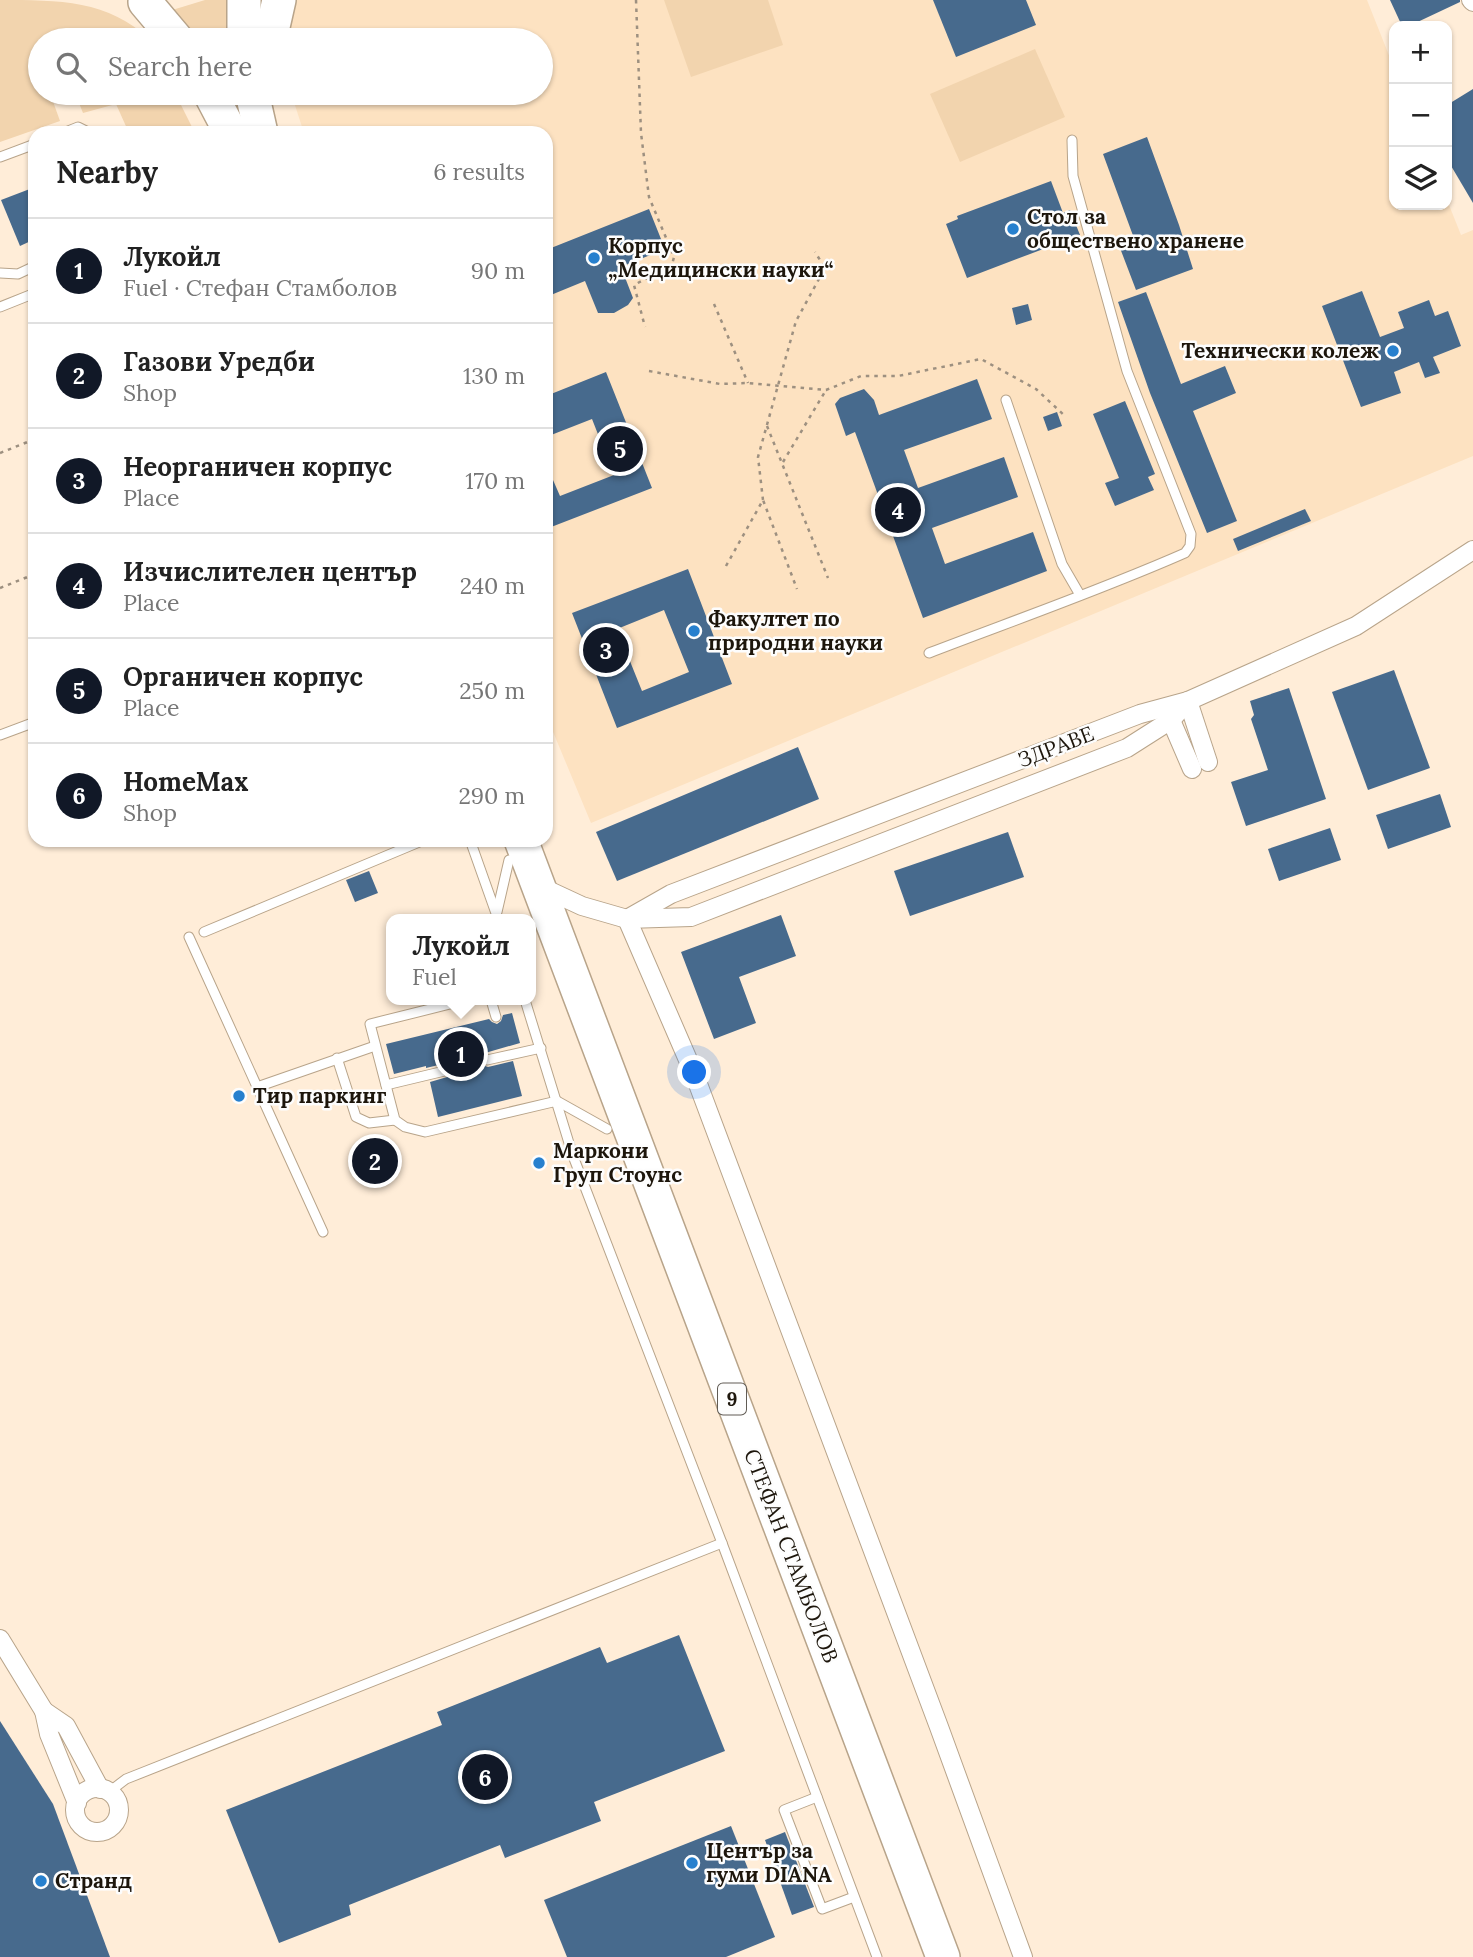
<!DOCTYPE html>
<html lang="en">
<head>
<meta charset="utf-8">
<style>
  body { margin:0; font-family:Lora,serif; background:#f6f6f6; color:#222 }
  .controls { position:absolute; right:21px; top:21px; display:grid; overflow:hidden; border-radius:14px; box-shadow:0 2px 5px #0004 }
  .controls button { width:63px; height:63px; display:grid; place-items:center; padding:0; border:0; border-bottom:2px solid #e0e0e0; background:#fff; color:#222; font:35px sans-serif }
  .you { position:absolute; left:695px; top:1073px; width:24px; height:24px; margin:-18px; border:5px solid #fff; border-radius:50%; background:#1a73e8; box-shadow:0 0 0 10px #1a73e833 }
  .badge { display:grid; place-items:center; width:46px; height:46px; border-radius:50%; background:#111827; color:#fff; font-size:23px; font-weight:700 }
  .pin { position:absolute; translate:-50% -50%; border:4px solid #fff; box-shadow:0 2px 7px #0006 }
  .popup { position:absolute; left:386px; top:914px; width:150px; height:91px; box-sizing:border-box; display:grid; place-content:center; border-radius:14px; background:#fff; filter:drop-shadow(0 2px 5px #0005); font-size:23px; white-space:nowrap; color:#767676 }
  .popup b { font-size:26px; color:#222 }
  .popup::after { content:''; position:absolute; left:50%; top:100%; margin-left:-14px; border:14px solid transparent; border-top-color:#fff }
  .list { margin:0; padding:0; list-style:none }
  h2 { display:flex; justify-content:space-between; align-items:center; height:91px; margin:0; padding:0 28px; font-size:30px }
  h2 small { font-size:23px; font-weight:400; color:#767676 }
  .list li { display:grid; grid-template-columns:46px 1fr auto; gap:21px; align-items:center; box-sizing:border-box; height:105px; padding:0 28px; border-top:2px solid #e0e0e0 }
  .list b { display:block; font-size:26px; white-space:nowrap }
  .list p { margin:0; font-size:23px; white-space:nowrap; color:#767676 }
  .list em { font-size:23px; font-style:normal; color:#767676 }
  .icon { flex:none; width:38px; height:38px; fill:none; stroke:currentColor; stroke-width:2; stroke-linecap:round; stroke-linejoin:round }
  .map { position:relative; flex:none; width:1473px; height:1957px; overflow:hidden }
  .search { position:absolute; background:#fff; box-shadow:0 2px 5px #0004; left:28px; top:28px; width:525px; height:77px; display:flex; align-items:center; gap:18px; box-sizing:border-box; padding:0 24px; border-radius:38px; color:#767676; font-size:26px }
  .panel { position:absolute; background:#fff; box-shadow:0 2px 5px #0004; left:28px; top:126px; width:525px; height:721px; border-radius:21px }
  .map>svg:first-child { display:block }
  .built { fill:#fde2c1 }
  .green { fill:#f2d4ae }
  .building { fill:#476a8d; fill-rule:evenodd }
  .lines { fill:none; stroke-linecap:round; stroke-linejoin:round }
  .lane-casing { stroke:#b8a48a; stroke-width:11 }
  .street-casing { stroke:#b8a48a; stroke-width:20 }
  .highway-casing { stroke:#b8a48a; stroke-width:36 }
  .path { stroke:#9d9080; stroke-width:2.5; stroke-dasharray:3.5 5; stroke-linecap:butt }
  .lane { stroke:#fff; stroke-width:9 }
  .street { stroke:#fff; stroke-width:18 }
  .highway { stroke:#fff; stroke-width:33 }
  .poi-dot { fill:#2780ce; stroke:#fdfdfd; stroke-width:2.5 }
  .labels { text-anchor:middle; stroke-width:5; stroke-linejoin:round; paint-order:stroke }
  .shield { fill:#fdfdfd; stroke:#605b54; stroke-width:2 }
  .shield-label { font-size:19px; font-weight:bold; fill:#1d160c }
  .poi-label { font-size:21px; font-weight:bold; fill:#1d160c; stroke:#fdfdfd; text-anchor:start }
  .street-label { font-size:21px; fill:#1d160c; stroke:#fdfdfd }
</style>
</head>
<body>
<div class="map">
<svg width="1473" height="1957" viewBox="0 0 1473 1957">
  <rect width="100%" height="100%" fill="#ffedd8"/>
  <polygon class="built" points="285,0 1367,0 1394,68 1394,205 1447,205 1447,200 1461,235 1473,230 1473,456 591,823 546,715 546,133 304,133 291,93 541,93 541,40 284,40"/>
  <g class="green">
    <path d="M0,0C59,0 109,0 150,40H40V93H50L60,121L0,142Z"/>
    <polygon points="205,0 230,0 232,40 190,40 169,11"/>
    <polygon points="664,0 768,0 783,45 691,77"/>
    <polygon points="1035,49 1065,117 960,162 930,94"/>
    <polygon points="75,93 175,93 195,133 129,133 116,104 83,113"/>
  </g>
  <g class="building">
    <polygon points="933,0 1026,0 1036,25 956,57"/>
    <polygon points="1390,0 1460,0 1460,2 1409,26 1402,26"/>
    <polygon points="1473,89 1473,203 1447,159 1447,105"/>
    <polygon points="1147,137 1179,225 1193,269 1136,290 1120,248 1135,241 1103,154"/>
    <polygon points="1051,181 1063,213 1070,210 1080,235 967,278 946,224 958,219 957,216"/>
    <polygon points="35,187 35,239 20,246 1,200"/>
    <polygon points="649,209 665,249 621,267 633,298 628,305 614,313 598,313 585,281 546,297 546,250"/>
    <polygon points="1362,291 1380,337 1404,328 1398,312 1429,300 1435,316 1448,311 1461,346 1433,357 1440,373 1425,378 1419,362 1394,372 1401,393 1361,407 1322,306"/>
    <polygon points="1146,292 1181,384 1225,366 1236,393 1193,411 1237,521 1207,533 1150,393 1118,302"/>
    <polygon points="1028,304 1032,320 1016,325 1012,308"/>
    <polygon points="606,372 652,488 546,529 546,464 560,496 614,475 592,419 546,437 546,396"/>
    <polygon points="977,379 992,419 904,450 918,488 1004,457 1018,497 932,528 945,564 1033,532 1047,571 923,618 855,432 846,436 835,404 840,398 864,389 874,400 879,415"/>
    <polygon points="1125,401 1155,474 1148,477 1154,490 1115,506 1105,483 1119,478 1093,414"/>
    <polygon points="1057,412 1062,426 1048,431 1043,417"/>
    <polygon points="1305,509 1311,521 1238,551 1233,539"/>
    <path d="M688,569L732,684L617,728L572,613ZM664,610L689,672L642,691L617,629Z"/>
    <polygon points="1394,670 1430,768 1368,790 1332,692"/>
    <polygon points="1289,688 1326,799 1246,826 1231,782 1268,770 1251,719 1254,715 1250,701"/>
    <polygon points="798,747 819,799 617,881 596,832"/>
    <polygon points="1440,794 1451,827 1388,849 1376,815"/>
    <polygon points="1330,828 1341,860 1279,881 1268,849"/>
    <polygon points="1008,832 1024,877 910,916 894,871"/>
    <polygon points="369,871 378,893 355,902 346,880"/>
    <polygon points="781,915 796,956 739,977 756,1023 714,1039 681,952"/>
    <polygon points="512,1013 520,1043 485,1053 480,1061 482,1065 488,1067 513,1061 522,1096 438,1117 430,1082 461,1073 464,1069 462,1063 455,1061 426,1068 426,1066 394,1074 386,1044 489,1019 492,1022 497,1024 501,1021 503,1015"/>
    <polygon points="388,1147 393,1167 362,1175 357,1155"/>
    <polygon points="679,1635 725,1751 594,1802 601,1821 505,1858 500,1845 349,1905 351,1915 279,1943 226,1810 442,1725 437,1712 600,1647 607,1663"/>
    <polygon points="0,1721 53,1804 110,1957 0,1957"/>
    <polygon points="731,1826 775,1937 726,1957 567,1957 544,1900"/>
    <polygon points="785,1832 814,1907 792,1915 765,1840"/>
  </g>
  <g class="lines">
    <defs>
      <g id="lane">
        <polyline points="63,133 78,127 90,133"/>
        <polyline points="0,157 35,144"/>
        <polyline points="0,273 18,274 35,266"/>
        <polyline points="0,307 35,293"/>
        <polyline points="1006,400 1062,564 1080,595"/>
        <path d="M929,653C1015,620 1101,590 1185,553L1190,546L1191,534L1127,371L1073,176L1072,140"/>
        <polyline points="0,735 35,722"/>
        <polyline points="470,840 498,919"/>
        <polyline points="497,912 509,860"/>
        <polyline points="204,932 424,840"/>
        <polyline points="189,937 323,1232"/>
        <polyline points="466,1000 370,1024 395,1120 405,1127 425,1132 557,1101 607,1129"/>
        <polyline points="491,1000 496,1017"/>
        <polyline points="525,1000 573,1156 722,1543 877,1957"/>
        <polyline points="337,1058 356,1117 369,1123 395,1120"/>
        <polyline points="487,1060 541,1048"/>
        <polyline points="386,1085 457,1068"/>
        <polyline points="257,1087 375,1046"/>
        <polyline points="109,1792 126,1779 722,1543"/>
        <polyline points="817,1797 784,1810 822,1909 854,1897"/>
      </g>
      <g id="street">
        <polyline points="1471,0 1473,2"/>
        <polyline points="1188,701 1208,762"/>
        <polyline points="1167,711 1192,769"/>
        <polyline points="539,886 582,906 627,919 691,917 1127,748 1171,720 1188,701"/>
        <polyline points="627,919 695,1076 939,1727 1023,1957"/>
        <polyline points="627,919 671,894 1140,714 1188,701 1356,626 1473,550"/>
        <polyline points="0,1639 44,1711"/>
        <circle cx="97" cy="1810" r="22"/>
        <polyline points="77,1803 49,1734 44,1711 66,1726 100,1789"/>
      </g>
      <g id="highway">
        <polyline points="145,2 177,40"/>
        <polyline points="244,40 244,0"/>
        <polyline points="270,40 279,0"/>
        <polyline points="210,93 231,133"/>
        <polyline points="252,93 261,133"/>
        <polyline points="521,840 943,1957"/>
      </g>
    </defs>
    <use href="#lane" class="lane-casing"/>
    <use href="#street" class="street-casing"/>
    <use href="#highway" class="highway-casing"/>
    <g class="path">
      <polyline points="636,0 641,133 649,197 674,257 672,265 634,285 645,327"/>
      <polyline points="714,304 748,383"/>
      <polyline points="649,371 720,384 748,383 826,390 861,376 898,376 981,359 1036,389 1065,416"/>
      <polyline points="767,426 828,578"/>
      <polyline points="0,453 35,439"/>
      <polyline points="783,462 826,390"/>
      <polyline points="763,500 758,457 796,321 825,268 815,252"/>
      <polyline points="726,566 763,500 797,589"/>
      <polyline points="0,588 35,574"/>
    </g>
    <use href="#lane" class="lane"/>
    <use href="#street" class="street"/>
    <use href="#highway" class="highway"/>
  </g>
  <g class="poi-dot">
    <circle cx="1013" cy="229" r="7"/>
    <circle cx="594" cy="258" r="7"/>
    <circle cx="1393" cy="351" r="7"/>
    <circle cx="694" cy="631" r="7"/>
    <circle cx="239" cy="1096" r="7"/>
    <circle cx="539" cy="1163" r="7"/>
    <circle cx="692" cy="1863" r="7"/>
    <circle cx="41" cy="1881" r="7"/>
  </g>
  <g class="labels">
    <rect class="shield" x="718" y="1383.5" width="28" height="31" rx="5"/>
    <g class="shield-label">
      <text x="732" y="1406">9</text>
    </g>
    <g class="poi-label">
      <text x="1027" y="224">Стол за<tspan x="1027" dy="24">обществено хранене</tspan></text>
      <text x="608" y="253">Корпус<tspan x="608" dy="24">„Медицински науки“</tspan></text>
      <text x="1379" y="358" text-anchor="end">Технически колеж</text>
      <text x="708" y="626">Факултет по<tspan x="708" dy="24">природни науки</tspan></text>
      <text x="253" y="1103">Тир паркинг</text>
      <text x="553" y="1158">Маркони<tspan x="553" dy="24">Груп Стоунс</tspan></text>
      <text x="706" y="1858">Център за<tspan x="706" dy="24">гуми DIANA</tspan></text>
      <text x="55" y="1888">Странд</text>
    </g>
    <g class="street-label">
      <text transform="translate(1056 747) rotate(-21)" y="7">ЗДРАВЕ</text>
      <text transform="translate(791 1556) rotate(69)" y="7">СТЕФАН СТАМБОЛОВ</text>
    </g>
  </g>
</svg>
<div class="controls">
<button>+</button>
<button>−</button>
<button><svg class="icon" aria-label="layers" viewBox="0 0 24 24"><path d="M12 4l9 5-9 5-9-5zM3 14l9 5 9-5"/></svg></button>
</div>
<div class="you"></div>
<div class="pin badge" style="left:461px;top:1054px">1</div>
<div class="popup"><b>Лукойл</b>Fuel</div>
<div class="pin badge" style="left:375px;top:1161px">2</div>
<div class="pin badge" style="left:606px;top:650px">3</div>
<div class="pin badge" style="left:898px;top:510px">4</div>
<div class="pin badge" style="left:620px;top:449px">5</div>
<div class="pin badge" style="left:485px;top:1777px">6</div>
<div class="search"><svg class="icon" aria-label="search" viewBox="0 0 24 24"><circle cx="10" cy="10" r="6"/><path d="M15 15l6 6"/></svg>Search here</div>
<section class="panel">
<h2>Nearby<small>6 results</small></h2>
<ul class="list">
<li><span class="badge">1</span><div><b>Лукойл</b><p>Fuel · Стефан Стамболов</p></div><em>90 m</em></li>
<li><span class="badge">2</span><div><b>Газови Уредби</b><p>Shop</p></div><em>130 m</em></li>
<li><span class="badge">3</span><div><b>Неорганичен корпус</b><p>Place</p></div><em>170 m</em></li>
<li><span class="badge">4</span><div><b>Изчислителен център</b><p>Place</p></div><em>240 m</em></li>
<li><span class="badge">5</span><div><b>Органичен корпус</b><p>Place</p></div><em>250 m</em></li>
<li><span class="badge">6</span><div><b>HomeMax</b><p>Shop</p></div><em>290 m</em></li>
</ul>
</section>
</div>
</body>
</html>
